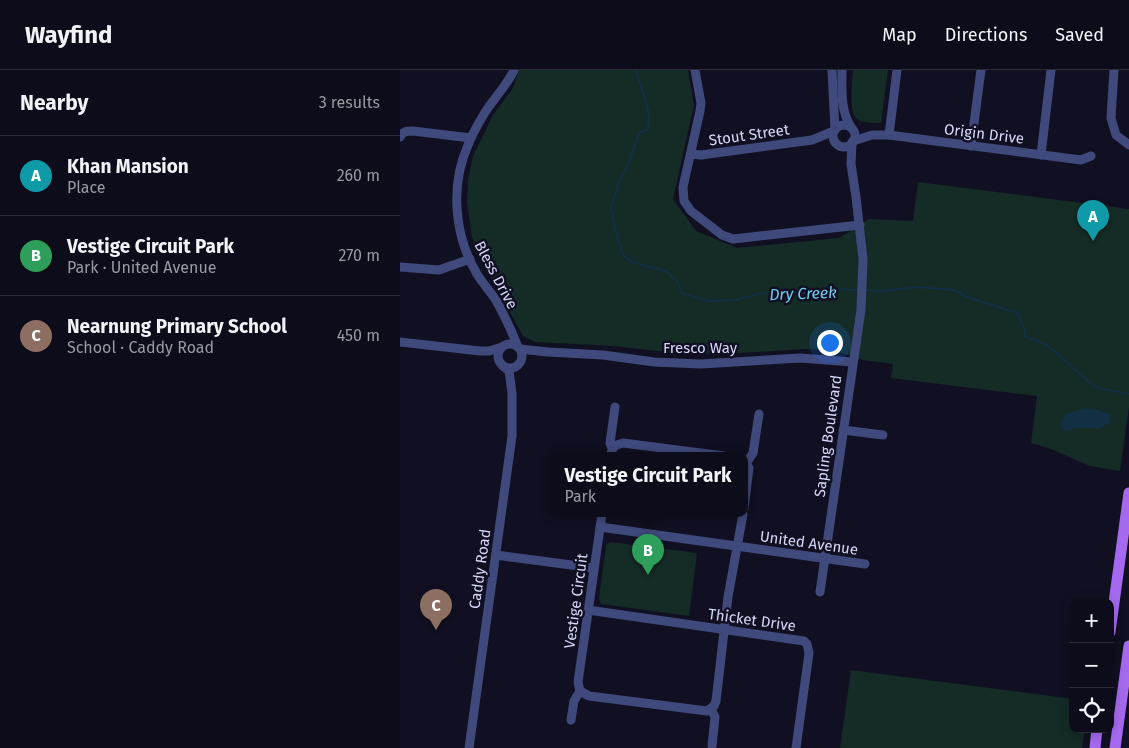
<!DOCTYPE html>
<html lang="en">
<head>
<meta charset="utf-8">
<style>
  body { margin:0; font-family:"Fira Sans",sans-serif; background:#1a1a27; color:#f1f3f6 }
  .controls { position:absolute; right:15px; bottom:15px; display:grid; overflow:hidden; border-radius:10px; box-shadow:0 2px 12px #0003 }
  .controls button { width:45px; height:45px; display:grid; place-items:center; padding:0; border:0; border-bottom:1px solid #2c2c39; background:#0c0c1a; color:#f1f3f6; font:25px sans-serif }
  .you { position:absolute; left:429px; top:272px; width:18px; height:18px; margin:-12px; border:4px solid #fff; border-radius:50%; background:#1a73e8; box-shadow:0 0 0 8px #1a73e833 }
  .badge { display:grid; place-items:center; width:32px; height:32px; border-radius:50%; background:#19e3d4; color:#fff; font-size:16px; font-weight:700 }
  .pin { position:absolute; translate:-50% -41px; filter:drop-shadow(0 1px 2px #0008) }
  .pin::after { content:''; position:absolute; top:26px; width:18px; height:15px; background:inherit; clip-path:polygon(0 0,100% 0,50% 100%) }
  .popup { position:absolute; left:148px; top:382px; width:200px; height:65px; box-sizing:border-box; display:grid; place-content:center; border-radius:10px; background:#0c0c1a; filter:drop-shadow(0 1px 4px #0005); font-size:16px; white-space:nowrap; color:#9a9ba2 }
  .popup b { font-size:19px; color:#f1f3f6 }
  .popup::after { content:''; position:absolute; left:50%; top:100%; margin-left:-10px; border:10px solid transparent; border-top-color:#0c0c1a }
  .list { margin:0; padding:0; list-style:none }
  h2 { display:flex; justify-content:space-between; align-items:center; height:65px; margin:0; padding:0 20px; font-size:21px }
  h2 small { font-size:16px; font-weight:400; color:#9a9ba2 }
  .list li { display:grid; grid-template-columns:32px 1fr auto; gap:15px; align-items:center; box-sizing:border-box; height:80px; padding:0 20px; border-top:1px solid #2c2c39 }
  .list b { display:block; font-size:19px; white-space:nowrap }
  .list p { margin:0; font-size:16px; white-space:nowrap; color:#9a9ba2 }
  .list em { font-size:16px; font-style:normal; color:#9a9ba2 }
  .icon { flex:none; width:28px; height:28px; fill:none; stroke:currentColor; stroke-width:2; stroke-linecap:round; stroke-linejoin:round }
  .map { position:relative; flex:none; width:729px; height:678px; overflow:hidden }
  header { display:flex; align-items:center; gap:30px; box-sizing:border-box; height:70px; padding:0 25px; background:#0c0c1a; border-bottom:1px solid #2c2c39 }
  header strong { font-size:24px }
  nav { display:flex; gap:28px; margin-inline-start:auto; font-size:18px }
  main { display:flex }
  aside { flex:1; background:#0c0c1a }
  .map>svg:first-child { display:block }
  .green { fill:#142b26 }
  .water { fill:#132f43 }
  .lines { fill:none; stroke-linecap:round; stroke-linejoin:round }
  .stream { stroke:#132f43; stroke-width:2 }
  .minor { stroke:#40497c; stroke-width:9 }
  .major { stroke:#a569ef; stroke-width:11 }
  .labels { text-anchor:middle; stroke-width:5; stroke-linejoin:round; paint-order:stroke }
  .street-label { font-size:15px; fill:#d6d8fa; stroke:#101022 }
  .water-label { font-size:16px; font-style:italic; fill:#6fcbef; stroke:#101022 }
</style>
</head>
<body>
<header>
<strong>Wayfind</strong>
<nav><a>Map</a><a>Directions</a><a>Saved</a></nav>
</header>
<main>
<aside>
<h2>Nearby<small>3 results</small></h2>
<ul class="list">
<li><span class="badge" style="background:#0f9aa8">A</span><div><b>Khan Mansion</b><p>Place</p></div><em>260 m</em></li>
<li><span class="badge" style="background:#2e9e5b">B</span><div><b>Vestige Circuit Park</b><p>Park · United Avenue</p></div><em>270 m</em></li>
<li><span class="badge" style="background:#8d6e63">C</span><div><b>Nearnung Primary School</b><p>School · Caddy Road</p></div><em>450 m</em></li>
</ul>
</aside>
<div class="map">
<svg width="729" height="678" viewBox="0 0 729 678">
  <rect width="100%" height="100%" fill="#101022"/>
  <g class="green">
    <polygon points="119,0 288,0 294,35 273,129 296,161 337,178 439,168 469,149 513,151 518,112 729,139 729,337 720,401 690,396 651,379 631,373 637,326 491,308 493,294 463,290 436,281 407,279 324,284 274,283 214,276 135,272 123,266 84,195 72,167 67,133 68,110 73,86 93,45 113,18"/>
    <path d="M453,0H488L481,53C474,53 459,53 455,47C449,39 452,10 453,0Z"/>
    <polygon points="210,472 297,483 289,546 201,534 199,528 206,475"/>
    <polygon points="451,600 673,629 673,659 685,659 682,678 440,678"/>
  </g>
  <path class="water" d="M685,338L699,340L710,345L711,352L700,358H677L666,361L662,359C659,344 673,341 685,338Z"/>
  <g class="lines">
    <g class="stream">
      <path d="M236,0C240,18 254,42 247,60L239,63L230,90L217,117L211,139L217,167L223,184L231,192L266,201L278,212L282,223L309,231L336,230L358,224L374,222L412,223L440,219L458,220"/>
      <polyline points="465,220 483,221 516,217 554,220 567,227 618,243 624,258 625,266 647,275 688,311 698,318 729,324"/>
    </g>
    <g class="minor">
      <path d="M114,0C106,17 93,29 84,44C78,54 72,65 68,75C50,116 54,165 77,204C83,214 91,222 97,232C104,245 113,264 118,277"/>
      <polyline points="295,0 301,33 300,41 283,117 284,131 291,141 322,165 333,169 460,155"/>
      <polyline points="432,0 435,60"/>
      <path d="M442,0C442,20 440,40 451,57"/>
      <polyline points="714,0 711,48 716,65 729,75"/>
      <circle cx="444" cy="66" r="11"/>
      <polyline points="489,65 497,0"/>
      <path d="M0,67C3,61 7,61 13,61L71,68"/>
      <polyline points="453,71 472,65 489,65 681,90 691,86"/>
      <polyline points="571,76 581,0"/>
      <polyline points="291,84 301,85 412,70 434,61"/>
      <polyline points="641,85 651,0"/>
      <polyline points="0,197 39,200 70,189"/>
      <polyline points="0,272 80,281 89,281 102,277"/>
      <circle cx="110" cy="286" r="12"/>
      <polyline points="120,279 148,282 203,285 254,292 301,294 400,288 452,292"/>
      <polyline points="443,360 483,365"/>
      <polyline points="212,378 210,373 215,337"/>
      <polyline points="210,386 214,376 223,373 324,386"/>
      <polyline points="344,390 349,398 344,438"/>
      <polyline points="347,392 353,383 359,344"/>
      <polyline points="202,444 178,612 180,621 189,626 307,641 314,636 316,631 328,527 343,444"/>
      <polyline points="200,457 465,494"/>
      <polyline points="96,485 194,498"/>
      <polyline points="420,522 461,240 463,189 456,127 451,94 452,72"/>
      <polyline points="188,540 404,571 407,574 409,583 396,678"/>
      <polyline points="311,639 315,647 312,676"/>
      <polyline points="171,650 174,631 180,621"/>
      <polyline points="69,678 112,366 112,323 109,301 103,296"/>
    </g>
    <g class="major">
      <polyline points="710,562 729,423"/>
      <polyline points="695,678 697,659"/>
      <polyline points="715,678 729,576"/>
    </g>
  </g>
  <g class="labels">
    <g class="street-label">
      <text transform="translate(584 64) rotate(7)" y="5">Origin Drive</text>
      <text transform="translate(349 65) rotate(-8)" y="5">Stout Street</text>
      <text transform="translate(96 205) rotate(62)" y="5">Bless Drive</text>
      <text x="300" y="283">Fresco Way</text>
      <text transform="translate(428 366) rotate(-82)" y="5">Sapling Boulevard</text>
      <text transform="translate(409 473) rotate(8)" y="5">United Avenue</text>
      <text transform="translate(80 499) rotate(-82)" y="5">Caddy Road</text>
      <text transform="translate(176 531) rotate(-82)" y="5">Vestige Circuit</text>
      <text transform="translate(352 550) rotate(8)" y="5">Thicket Drive</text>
    </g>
    <g class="water-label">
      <text transform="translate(403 223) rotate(-2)" y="6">Dry Creek</text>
    </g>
  </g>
</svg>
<div class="controls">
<button>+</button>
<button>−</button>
<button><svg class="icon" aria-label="locate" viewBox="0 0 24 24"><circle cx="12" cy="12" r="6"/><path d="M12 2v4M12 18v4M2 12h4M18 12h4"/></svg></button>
</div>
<div class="you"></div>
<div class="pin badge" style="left:693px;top:171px;background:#0f9aa8">A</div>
<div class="pin badge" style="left:248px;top:505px;background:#2e9e5b">B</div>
<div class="popup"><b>Vestige Circuit Park</b>Park</div>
<div class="pin badge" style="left:36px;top:560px;background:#8d6e63">C</div>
</div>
</main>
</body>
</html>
